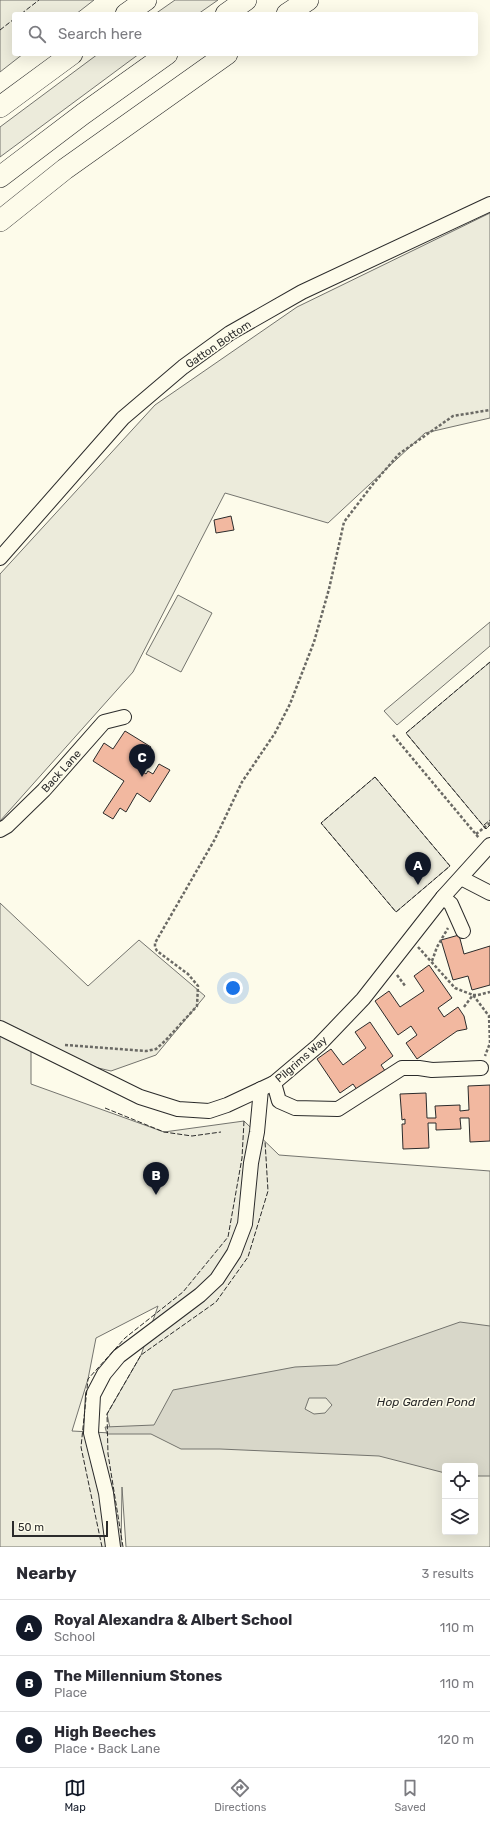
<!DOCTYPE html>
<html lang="en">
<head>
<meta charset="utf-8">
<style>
  body { margin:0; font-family:Rubik,sans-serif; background:#f7f7f7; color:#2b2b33 }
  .controls { position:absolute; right:12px; bottom:12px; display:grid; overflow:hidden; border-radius:4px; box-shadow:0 4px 16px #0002 }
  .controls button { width:36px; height:36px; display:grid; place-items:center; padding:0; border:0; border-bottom:1px solid #e1e1e2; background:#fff; color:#2b2b33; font:20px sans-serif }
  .scale { position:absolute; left:12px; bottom:10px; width:96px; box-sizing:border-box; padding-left:4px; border:2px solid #2b2b2b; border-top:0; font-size:11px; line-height:14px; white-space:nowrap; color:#2b2b2b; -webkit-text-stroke:3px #fdfbea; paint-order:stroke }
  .you { position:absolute; left:233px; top:988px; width:14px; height:14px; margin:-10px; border:3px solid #fff; border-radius:50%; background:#1a73e8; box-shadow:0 0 0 6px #1a73e833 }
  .badge { display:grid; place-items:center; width:26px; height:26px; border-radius:50%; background:#111827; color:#fff; font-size:13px; font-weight:700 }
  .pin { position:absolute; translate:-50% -33px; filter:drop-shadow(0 1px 2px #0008) }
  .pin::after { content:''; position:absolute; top:21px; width:14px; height:12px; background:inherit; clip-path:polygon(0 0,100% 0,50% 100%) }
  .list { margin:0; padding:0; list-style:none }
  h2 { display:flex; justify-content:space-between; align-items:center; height:52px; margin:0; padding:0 16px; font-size:17px }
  h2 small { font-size:13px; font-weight:400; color:#7c7c81 }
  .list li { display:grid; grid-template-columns:26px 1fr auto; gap:12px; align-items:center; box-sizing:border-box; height:56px; padding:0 16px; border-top:1px solid #e1e1e2 }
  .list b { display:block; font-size:15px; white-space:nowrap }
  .list p { margin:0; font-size:13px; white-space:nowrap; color:#7c7c81 }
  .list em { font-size:13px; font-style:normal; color:#7c7c81 }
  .icon { flex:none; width:22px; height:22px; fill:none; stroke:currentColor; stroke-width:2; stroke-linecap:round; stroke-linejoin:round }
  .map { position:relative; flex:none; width:490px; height:1547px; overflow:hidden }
  .search { position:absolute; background:#fff; box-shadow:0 4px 16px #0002; left:12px; right:12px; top:12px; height:44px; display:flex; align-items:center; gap:10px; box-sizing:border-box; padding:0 14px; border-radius:4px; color:#7c7c81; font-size:15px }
  .sheet { height:220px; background:#fff }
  nav { display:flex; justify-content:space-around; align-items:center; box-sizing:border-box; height:56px; border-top:1px solid #e1e1e2; background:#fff; font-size:11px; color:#7c7c81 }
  nav a { display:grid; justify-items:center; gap:2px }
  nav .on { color:#111827 }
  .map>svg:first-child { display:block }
  .green { fill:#ecebdb; stroke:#74746e; fill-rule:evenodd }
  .water { fill:#d8d7c9; stroke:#74746e; fill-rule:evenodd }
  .building { fill:#f2b8a0; stroke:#2b2b2b }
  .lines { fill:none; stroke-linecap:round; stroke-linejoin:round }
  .minor-casing { stroke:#2b2b2b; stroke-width:16 }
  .highway-casing { stroke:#2b2b2b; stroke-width:22 }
  .path { stroke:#6a6964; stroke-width:2.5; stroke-dasharray:3 2; stroke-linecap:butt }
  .minor { stroke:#fdfbea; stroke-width:14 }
  .highway { stroke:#fdfbea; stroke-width:21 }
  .fence { stroke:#2b2b2b; stroke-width:1; stroke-dasharray:5 2; stroke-linecap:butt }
  .labels { text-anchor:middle; stroke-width:3; stroke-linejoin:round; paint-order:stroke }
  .street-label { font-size:11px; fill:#2b2b2b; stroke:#fdfbea }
  .water-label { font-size:12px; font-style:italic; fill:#2b2b2b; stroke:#fdfbea }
</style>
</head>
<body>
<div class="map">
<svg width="490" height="1547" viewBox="0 0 490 1547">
  <rect width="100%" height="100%" fill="#fdfbea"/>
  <g class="green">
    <polygon points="0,0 94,0 76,14 14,14 14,54 23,54 0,72"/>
    <polygon points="175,0 218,0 198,14 155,14"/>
    <polygon points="98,54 139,54 0,157 0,127"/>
    <polygon points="490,213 490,418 425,433 328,523 225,493 133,672 0,821 0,574 155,405 297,307"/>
    <polygon points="178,595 212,613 181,672 146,654"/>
    <polygon points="490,622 490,646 397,725 384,711"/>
    <polygon points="490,662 490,825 486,829 406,733"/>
    <polygon points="375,777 450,866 396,912 321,823"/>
    <path d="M0,903L88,986L139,940L205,996L156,1055L111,1071L31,1052V1084L164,1132L244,1121L279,1155L490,1171V1547H126L122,1487L121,1547H0ZM158,1306L141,1355L107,1414L111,1433L72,1431L88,1379L96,1338ZM445,1466H475V1532H445Z"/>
  </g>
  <path class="water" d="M460,1322L490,1326V1476H475V1466H445V1473L379,1456L220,1449H181L151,1434H107L105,1427L154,1425L173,1390L295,1367L337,1365ZM309,1398H326L332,1405L325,1413L314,1414L305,1409Z"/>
  <g class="building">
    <polygon points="231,516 234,530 216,533 214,520"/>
    <polygon points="125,731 151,747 137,768 146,774 148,771 153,774 159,764 170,770 150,802 137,793 126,812 120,808 113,819 103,813 124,781 93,761 104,743 113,749"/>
    <polygon points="459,935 464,954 490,946 490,985 472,990 468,976 453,980 441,940"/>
    <polygon points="429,965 452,998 438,1008 444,1017 458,1007 464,1016 467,1029 457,1031 417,1059 406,1043 417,1035 411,1026 398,1035 375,1001 389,991 400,1007 424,991 414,976"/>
    <polygon points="370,1022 393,1056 381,1065 390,1078 362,1097 353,1084 340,1093 317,1059 331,1049 343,1065 366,1048 355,1032"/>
    <polygon points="490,1085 490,1141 470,1142 469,1118 460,1118 461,1129 436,1130 436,1123 428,1123 429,1148 403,1149 402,1124 405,1124 405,1119 402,1120 400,1094 426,1093 427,1118 436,1118 435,1106 460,1105 460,1111 469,1110 468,1086"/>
  </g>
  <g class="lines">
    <defs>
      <g id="minor">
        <polyline points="0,558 123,418 183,367 230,333 302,292 490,204"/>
        <polyline points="0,830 7,826 44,790 104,722 124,717"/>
        <polyline points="461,878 490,893"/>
        <polyline points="443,897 451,904 463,931"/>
        <polyline points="0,1028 140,1097 178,1109 209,1111 227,1105 274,1083 319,1045 363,999 443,897 490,845"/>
        <polyline points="274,1083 279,1101 295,1108 338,1109 402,1068 419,1068 432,1070 481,1068"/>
        <polyline points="113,1547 106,1493 91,1433 93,1395 104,1374 119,1356 200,1295 217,1279 234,1253 245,1224 251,1163 257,1132 261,1089"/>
      </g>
      <g id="highway">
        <polyline points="126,14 146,0"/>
        <polyline points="226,14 246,0"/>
        <polyline points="287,14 308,0"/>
        <polyline points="0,107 72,54"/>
        <polyline points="0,177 83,114 167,54"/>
        <polyline points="0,221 65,169 227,54"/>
      </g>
    </defs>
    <use href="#minor" class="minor-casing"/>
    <use href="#highway" class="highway-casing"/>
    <g class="path">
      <polyline points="393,735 479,838"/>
      <polyline points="476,834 490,823"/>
      <polyline points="418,947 455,988 473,995 489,1016 490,1043 485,1056"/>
      <polyline points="432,961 437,947 448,928"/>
      <polyline points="397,975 406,987"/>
      <polyline points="464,1007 473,995 478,995 490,992"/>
      <polyline points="65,1045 146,1051 156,1049 165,1041 197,1006 198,986 188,974 157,951 155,947 155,943 215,839 242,782 275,733 290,704 314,642 329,589 344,522 373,484 399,454 453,416 490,410"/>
    </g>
    <use href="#minor" class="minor"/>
    <use href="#highway" class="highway"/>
    <g class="fence">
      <polyline points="21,14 39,0"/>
      <polyline points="0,30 14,19"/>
      <polyline points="490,662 406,733 486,829 490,825"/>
      <polygon points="375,777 450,866 396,912 321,823"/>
      <polyline points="484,825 490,820"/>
      <polyline points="105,1108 164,1132 192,1136 221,1132"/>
      <polyline points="102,1547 81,1447 88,1379 125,1338 183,1292 228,1237 242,1158 244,1121"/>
      <polyline points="123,1547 108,1454 107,1414 141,1355 216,1302 248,1257 268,1191 265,1141"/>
    </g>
  </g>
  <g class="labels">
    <g class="street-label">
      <text transform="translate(218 344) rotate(-34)" y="4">Gatton Bottom</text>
      <text transform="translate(61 771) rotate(-48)" y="4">Back Lane</text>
      <text transform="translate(301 1059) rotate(-41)" y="4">Pilgrims Way</text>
    </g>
    <g class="water-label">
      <text x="426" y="1406">Hop Garden Pond</text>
    </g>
  </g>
</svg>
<div class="controls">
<button><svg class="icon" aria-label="locate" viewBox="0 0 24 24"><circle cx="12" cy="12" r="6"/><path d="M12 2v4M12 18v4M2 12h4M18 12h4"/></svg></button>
<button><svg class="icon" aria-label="layers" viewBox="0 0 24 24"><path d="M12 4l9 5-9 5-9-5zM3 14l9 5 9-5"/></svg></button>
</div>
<div class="scale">50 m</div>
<div class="you"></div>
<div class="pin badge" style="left:418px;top:885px">A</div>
<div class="pin badge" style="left:156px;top:1195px">B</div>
<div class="pin badge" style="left:142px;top:777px">C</div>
<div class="search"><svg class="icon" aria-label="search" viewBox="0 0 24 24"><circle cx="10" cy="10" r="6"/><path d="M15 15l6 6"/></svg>Search here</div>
</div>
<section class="sheet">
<h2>Nearby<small>3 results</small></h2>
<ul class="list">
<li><span class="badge">A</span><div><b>Royal Alexandra &amp; Albert School</b><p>School</p></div><em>110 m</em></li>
<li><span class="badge">B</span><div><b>The Millennium Stones</b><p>Place</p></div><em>110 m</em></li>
<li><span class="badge">C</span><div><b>High Beeches</b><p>Place · Back Lane</p></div><em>120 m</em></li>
</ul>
</section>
<nav>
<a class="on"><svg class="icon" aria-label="map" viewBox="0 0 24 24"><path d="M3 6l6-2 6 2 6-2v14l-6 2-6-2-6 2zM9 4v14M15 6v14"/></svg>Map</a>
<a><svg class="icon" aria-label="directions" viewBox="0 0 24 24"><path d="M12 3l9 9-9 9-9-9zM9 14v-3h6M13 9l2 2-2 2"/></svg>Directions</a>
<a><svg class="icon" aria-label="saved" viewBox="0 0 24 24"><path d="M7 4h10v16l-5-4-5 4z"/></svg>Saved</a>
</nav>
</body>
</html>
